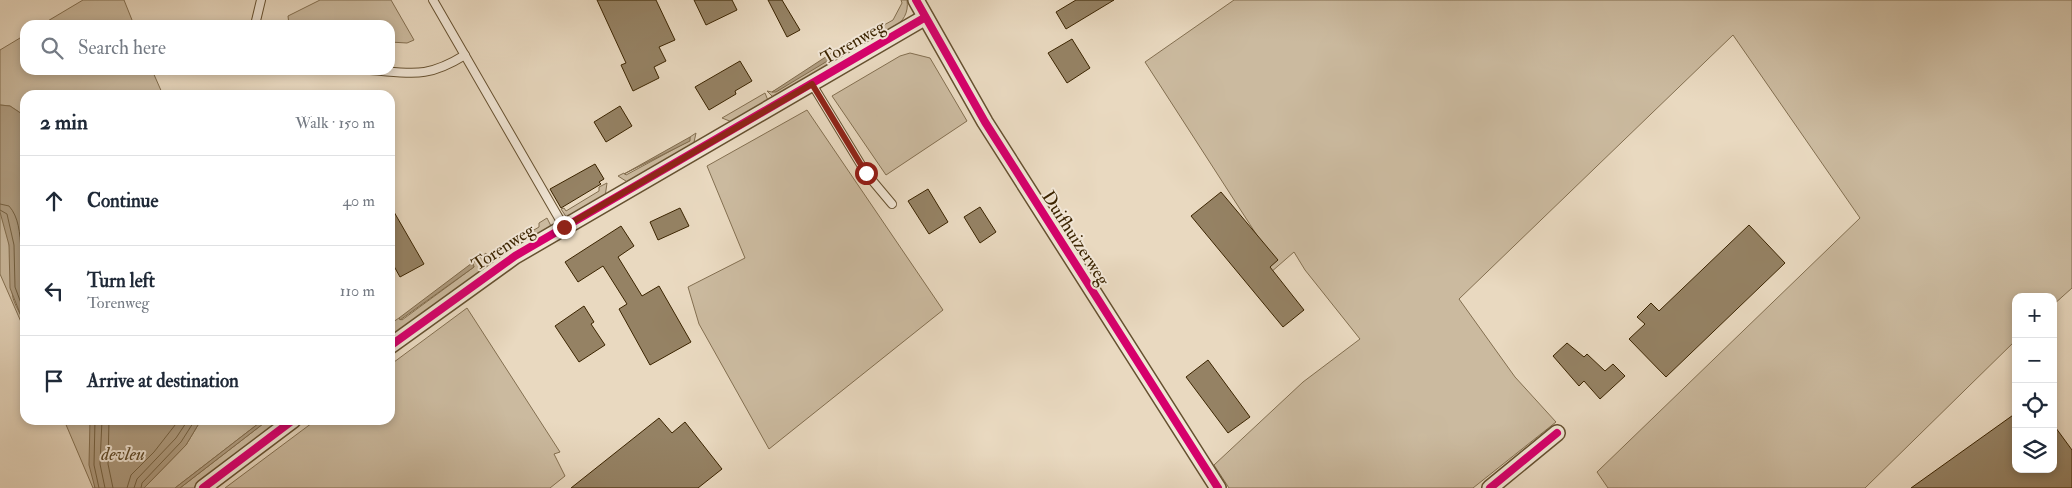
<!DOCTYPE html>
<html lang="en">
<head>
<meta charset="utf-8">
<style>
  body { margin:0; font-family:"IM FELL Double Pica",serif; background:#f6f6f7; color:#1f2937 }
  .controls { position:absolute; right:15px; bottom:15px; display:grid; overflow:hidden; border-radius:10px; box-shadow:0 2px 8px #0003 }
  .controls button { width:45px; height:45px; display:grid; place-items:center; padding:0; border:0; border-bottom:1px solid #e0e1e3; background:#fff; color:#1f2937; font:25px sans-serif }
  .stop { position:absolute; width:15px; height:15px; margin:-11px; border:4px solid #8f2418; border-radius:50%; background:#fff }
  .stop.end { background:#8f2418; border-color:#fff; box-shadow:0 1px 5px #0008 }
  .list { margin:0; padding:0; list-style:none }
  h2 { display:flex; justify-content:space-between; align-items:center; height:65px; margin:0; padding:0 20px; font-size:21px }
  h2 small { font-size:16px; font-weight:400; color:#747a83 }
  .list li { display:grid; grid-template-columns:32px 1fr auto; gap:15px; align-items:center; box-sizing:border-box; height:90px; padding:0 20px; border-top:1px solid #e0e1e3 }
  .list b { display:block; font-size:19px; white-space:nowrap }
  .list p { margin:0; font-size:16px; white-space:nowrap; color:#747a83 }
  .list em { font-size:16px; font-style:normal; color:#747a83 }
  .icon { flex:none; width:28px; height:28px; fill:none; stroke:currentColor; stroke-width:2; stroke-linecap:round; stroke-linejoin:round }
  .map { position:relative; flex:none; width:2072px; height:488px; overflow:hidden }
  .search { position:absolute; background:#fff; box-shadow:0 2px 8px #0003; left:20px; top:20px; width:375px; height:55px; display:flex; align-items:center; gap:12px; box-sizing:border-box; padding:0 18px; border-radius:15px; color:#747a83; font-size:19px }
  .panel { position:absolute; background:#fff; box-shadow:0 2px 8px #0003; left:20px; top:90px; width:375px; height:335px; border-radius:15px }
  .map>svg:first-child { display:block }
  .green { fill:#cbba9f; stroke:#836f50 }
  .water { fill:#ae9b7f; stroke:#806b4c }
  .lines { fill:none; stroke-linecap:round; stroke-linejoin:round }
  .shore { stroke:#746040; stroke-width:1 }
  .building { fill:#958264; stroke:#3b2400 }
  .service-casing { stroke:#665130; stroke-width:10 }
  .minor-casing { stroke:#665130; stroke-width:18 }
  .service { stroke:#f1e6d6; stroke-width:8 }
  .minor { stroke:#f1e6d6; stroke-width:15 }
  .cycleway-casing { stroke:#f1e6d6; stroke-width:11 }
  .cycleway { stroke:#d6006c; stroke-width:8 }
  .route { stroke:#8f2418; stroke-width:6 }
  .labels { text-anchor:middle; stroke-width:4; stroke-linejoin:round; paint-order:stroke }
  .street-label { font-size:18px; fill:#3b2400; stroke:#f1e6d6 }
  .water-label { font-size:19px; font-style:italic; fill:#5e4826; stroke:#f1e6d6 }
</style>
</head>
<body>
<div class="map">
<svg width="2072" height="488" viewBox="0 0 2072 488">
  <rect width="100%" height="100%" fill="#e9d9c0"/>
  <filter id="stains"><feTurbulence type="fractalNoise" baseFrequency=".004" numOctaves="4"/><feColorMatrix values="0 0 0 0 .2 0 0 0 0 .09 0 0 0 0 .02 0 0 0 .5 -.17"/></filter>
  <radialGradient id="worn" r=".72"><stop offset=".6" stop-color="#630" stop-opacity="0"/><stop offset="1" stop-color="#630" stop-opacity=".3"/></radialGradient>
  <g class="green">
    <polygon points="83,0 124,0 134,25 41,25"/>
    <polygon points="320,0 391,0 414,40 407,43 390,42 390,25 289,25 288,16"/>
    <path d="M901,0H907C911,26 882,34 864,45L856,39L859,37V39L893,20L902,3Z"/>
    <polygon points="1234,0 2072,0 2072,288 2053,305 2053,297 2016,297 2016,340 1865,488 1608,488 1597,472 1860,218 1733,35 1459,299 1515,377 1556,422 1473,488 1229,488 1214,465 1303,382 1360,339 1305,270 1294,252 1262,280 1260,240 1145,62"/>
    <polygon points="25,35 25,70 152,70 163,95 25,95 25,116 10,106 0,105 0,50"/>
    <polygon points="849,42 851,48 849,54 775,99 767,91 772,92 847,48 844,45"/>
    <polygon points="910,53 930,58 967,121 886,175 832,96 900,56"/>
    <polygon points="765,93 769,103 732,122 722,118"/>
    <polygon points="807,110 943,310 769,449 699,324 688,287 745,258 707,166"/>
    <polygon points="696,133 693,147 629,183 618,176 624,173 626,175 689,141 690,137"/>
    <polygon points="607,183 605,197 567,218 561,209 564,208 566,211 599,191 599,187"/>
    <path d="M0,212C14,234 8,272 13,298C16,309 25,319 25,331L0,274Z"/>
    <polygon points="547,218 552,228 511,253 501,252 498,248 503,244 507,246 539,227 539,223"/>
    <polygon points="486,253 489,259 485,269 390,341 390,324 399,318 402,320 474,267 473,263"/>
    <polygon points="467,308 560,452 554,454 565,476 550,488 225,488 316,420 390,420 390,365"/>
    <polygon points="64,420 90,420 95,488 93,488"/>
    <polygon points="201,420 263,420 175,488 144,488 186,445"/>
    <polygon points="268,420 286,420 197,488 180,488"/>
  </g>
  <g class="water">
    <polygon points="844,45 847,48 844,51 776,92 772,92"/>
    <polygon points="0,105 10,106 25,116 25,326 10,288 9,245 0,212"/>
    <polygon points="690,137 690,141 624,174"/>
    <polygon points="472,263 474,267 400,320 399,318"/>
    <polygon points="90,420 201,420 186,445 144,488 95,488 89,465"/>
    <polygon points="263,420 268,420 180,488 175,488"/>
  </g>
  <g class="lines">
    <g class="shore">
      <path d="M0,204L9,206C28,227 16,273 25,298"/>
      <polyline points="0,210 7,214 14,245 15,287 25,314"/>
      <polyline points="95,420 94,465 99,488"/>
      <polyline points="102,420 100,464 105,488"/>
      <polyline points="109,420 108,464 113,488"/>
      <polyline points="127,488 131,475 154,452 179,420"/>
      <polyline points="134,488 137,479 176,438 188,420"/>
      <polyline points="141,488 142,483 181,442 195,420"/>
    </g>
  </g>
  <g class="building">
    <polygon points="597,0 656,0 675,40 659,47 666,61 654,67 659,78 633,91 621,65 626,63"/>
    <polygon points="694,0 732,0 737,10 706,25"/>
    <polygon points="768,0 782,0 800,30 787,37"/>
    <polygon points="1076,0 1114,0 1066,29 1056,12"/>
    <polygon points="1072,39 1090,68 1067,83 1048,53"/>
    <polygon points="740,61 752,81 735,91 736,94 709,110 695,87"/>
    <polygon points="620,106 632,126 606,142 594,122"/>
    <polygon points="595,164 604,179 599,182 601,184 561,208 550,189"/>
    <polygon points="928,189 948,222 929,234 908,201"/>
    <polygon points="1221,192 1278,260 1270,267 1304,310 1283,327 1191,216"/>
    <polygon points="390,205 424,264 400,277 390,259"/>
    <polygon points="980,207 996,232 980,243 964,217"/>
    <polygon points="680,208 689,226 658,240 650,222"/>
    <polygon points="1749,225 1785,263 1666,377 1629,339 1645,324 1637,317 1651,303 1659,311"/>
    <polygon points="621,226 634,246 618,257 642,296 659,286 691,342 650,365 619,309 627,304 603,266 578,282 565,262"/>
    <polygon points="584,306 594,322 591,324 605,345 579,362 555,326"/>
    <polygon points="1567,343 1584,357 1587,354 1605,371 1613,364 1625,376 1600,399 1584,381 1579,386 1553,356"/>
    <polygon points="1208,360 1250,417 1228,433 1186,377"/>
    <polygon points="2016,413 2016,469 2053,469 2053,424 2072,450 2072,488 1911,488"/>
    <polygon points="659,418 672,433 685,422 722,469 698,488 571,488"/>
  </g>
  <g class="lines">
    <defs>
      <g id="service">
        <polyline points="433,0 564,227"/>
        <polyline points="255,25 261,0"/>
        <path d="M370,70C412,73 426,79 465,55"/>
        <polyline points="812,84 866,173 892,204"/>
      </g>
      <g id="minor">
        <polyline points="916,0 985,122 1218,488"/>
        <polyline points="390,346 515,256 924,18"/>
        <polyline points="203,488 293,420"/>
        <polyline points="1490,488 1557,433"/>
      </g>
    </defs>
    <use href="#service" class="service-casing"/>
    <use href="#minor" class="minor-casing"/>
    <use href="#service" class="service"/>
    <use href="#minor" class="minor"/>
    <defs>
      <g id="cycleway">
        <polyline points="916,0 985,122 1218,488"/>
        <polyline points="390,346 515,256 924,18"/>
        <polyline points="203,488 293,420"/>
        <polyline points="1490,488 1557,433"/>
      </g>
    </defs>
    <use href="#cycleway" class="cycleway-casing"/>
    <use href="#cycleway" class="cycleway"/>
  </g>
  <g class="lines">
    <polyline class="route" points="564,227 812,84 866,173"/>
  </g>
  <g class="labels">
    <g class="street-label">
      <text transform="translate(853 42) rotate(-30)" y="6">Torenweg</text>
      <text transform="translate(1076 238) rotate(57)" y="6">Duifhuizerweg</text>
      <text transform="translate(503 247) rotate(-33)" y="6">Torenweg</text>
    </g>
    <g class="water-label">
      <text x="123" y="460">devleu</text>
    </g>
  </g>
  <rect width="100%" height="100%" filter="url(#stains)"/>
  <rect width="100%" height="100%" fill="url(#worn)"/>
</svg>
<div class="controls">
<button>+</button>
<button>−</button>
<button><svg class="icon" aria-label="locate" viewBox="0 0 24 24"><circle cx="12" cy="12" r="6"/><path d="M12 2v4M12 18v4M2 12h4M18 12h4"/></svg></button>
<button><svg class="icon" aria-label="layers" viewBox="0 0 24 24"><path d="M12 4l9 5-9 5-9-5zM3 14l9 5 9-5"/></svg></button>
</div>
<div class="stop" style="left:866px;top:173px"></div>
<div class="stop end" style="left:564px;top:227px"></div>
<div class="search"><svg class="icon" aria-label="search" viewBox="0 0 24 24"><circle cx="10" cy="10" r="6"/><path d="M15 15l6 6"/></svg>Search here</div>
<section class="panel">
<h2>2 min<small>Walk · 150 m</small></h2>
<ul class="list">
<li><svg class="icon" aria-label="ahead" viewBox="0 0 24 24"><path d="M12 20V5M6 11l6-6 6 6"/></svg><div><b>Continue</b></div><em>40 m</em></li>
<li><svg class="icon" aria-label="left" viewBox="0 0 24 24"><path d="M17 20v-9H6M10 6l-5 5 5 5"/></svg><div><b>Turn left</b><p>Torenweg</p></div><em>110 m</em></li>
<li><svg class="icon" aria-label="arrive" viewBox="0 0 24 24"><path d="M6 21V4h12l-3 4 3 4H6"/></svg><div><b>Arrive at destination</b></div></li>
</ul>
</section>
</div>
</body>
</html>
